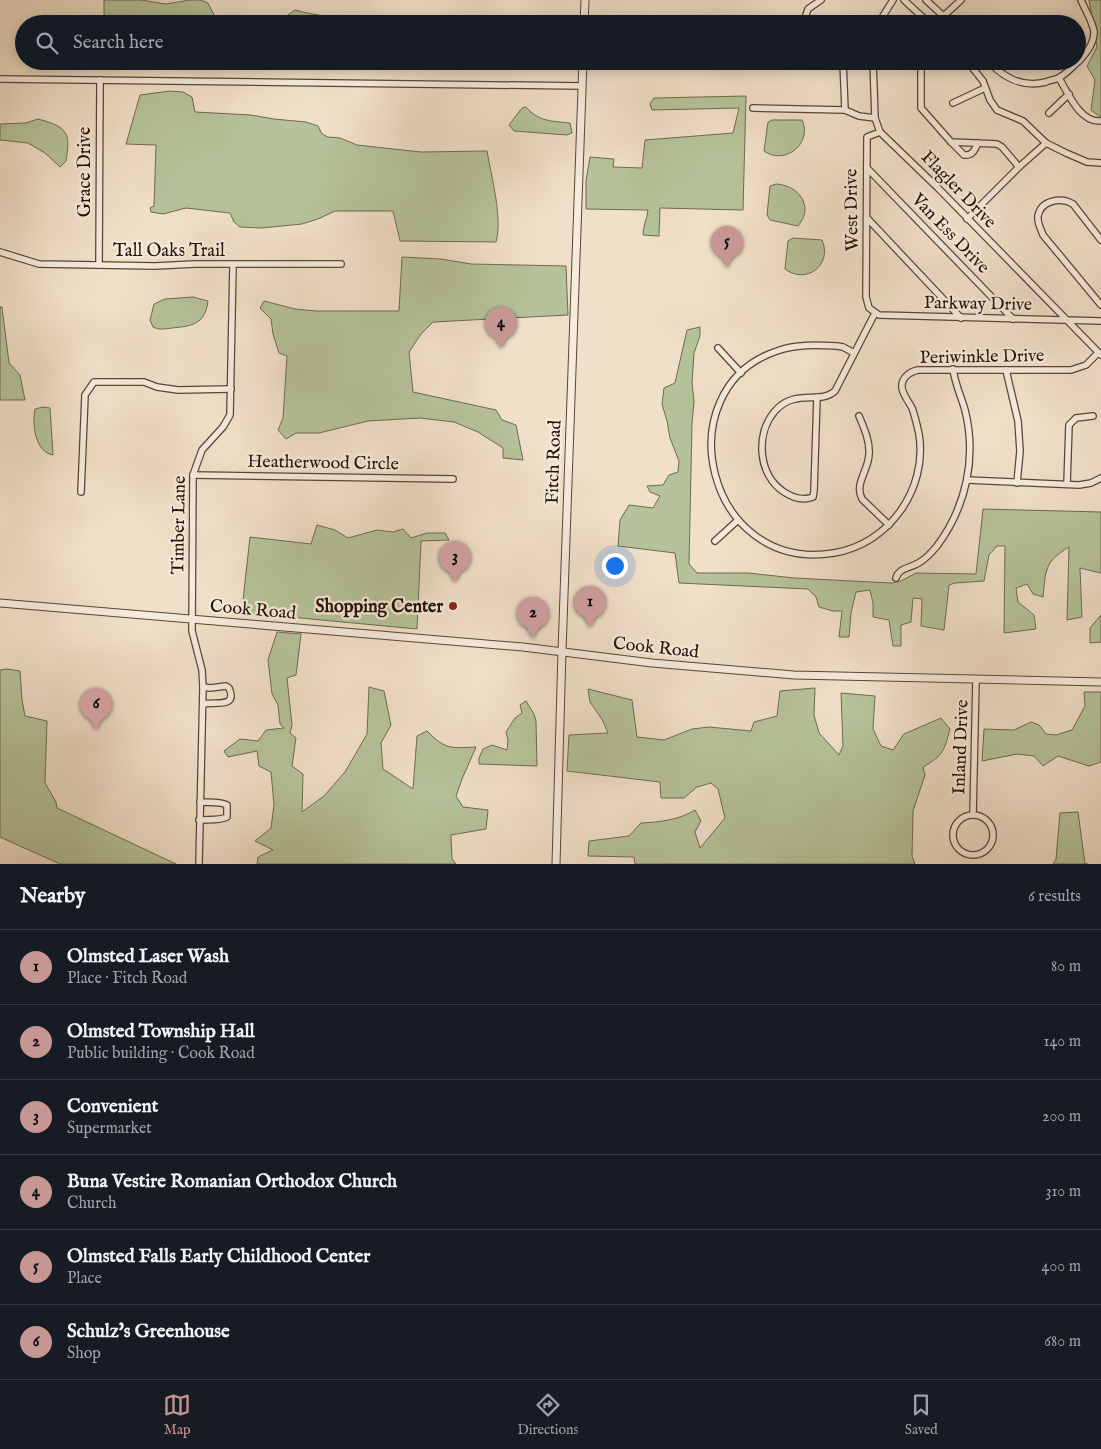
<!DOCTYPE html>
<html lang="en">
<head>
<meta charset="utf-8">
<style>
  body { margin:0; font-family:"IM FELL English",serif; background:#20242c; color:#f1f3f6 }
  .you { position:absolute; left:614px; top:565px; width:18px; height:18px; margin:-12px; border:4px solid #fff; border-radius:50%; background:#1a73e8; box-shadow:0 0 0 8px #1a73e833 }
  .badge { display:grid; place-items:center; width:32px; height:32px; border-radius:50%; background:#c59692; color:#111; font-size:16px; font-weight:700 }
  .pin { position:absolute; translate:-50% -41px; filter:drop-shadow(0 1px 2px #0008) }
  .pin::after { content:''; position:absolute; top:26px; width:18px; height:15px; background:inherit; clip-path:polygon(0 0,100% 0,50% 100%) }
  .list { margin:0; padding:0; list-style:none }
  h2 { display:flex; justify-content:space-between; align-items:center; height:65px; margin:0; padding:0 20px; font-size:21px }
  h2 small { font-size:16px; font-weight:400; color:#9ea1a6 }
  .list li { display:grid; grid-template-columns:32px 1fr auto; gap:15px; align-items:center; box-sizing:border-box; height:75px; padding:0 20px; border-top:1px solid #363941 }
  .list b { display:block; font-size:19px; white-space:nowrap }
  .list p { margin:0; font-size:16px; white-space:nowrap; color:#9ea1a6 }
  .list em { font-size:16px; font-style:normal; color:#9ea1a6 }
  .icon { flex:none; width:28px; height:28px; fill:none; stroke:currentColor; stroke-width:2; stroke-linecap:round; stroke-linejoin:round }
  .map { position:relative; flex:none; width:1101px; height:864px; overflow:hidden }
  .search { position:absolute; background:#171b24; box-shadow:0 2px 12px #0003; left:15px; right:15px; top:15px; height:55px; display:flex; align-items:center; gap:12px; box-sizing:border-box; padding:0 18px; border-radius:28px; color:#9ea1a6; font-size:19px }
  .sheet { height:515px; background:#171b24 }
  nav { display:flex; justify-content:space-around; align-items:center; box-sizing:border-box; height:70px; border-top:1px solid #363941; background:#171b24; font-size:14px; color:#9ea1a6 }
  nav a { display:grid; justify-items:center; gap:2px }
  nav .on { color:#c59692 }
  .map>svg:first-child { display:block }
  .green { fill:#b6c39a; stroke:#6e6a50 }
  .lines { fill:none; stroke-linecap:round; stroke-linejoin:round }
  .minor-casing { stroke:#584536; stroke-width:8 }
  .tertiary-casing { stroke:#584536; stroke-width:9 }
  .minor { stroke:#f6ebdc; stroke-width:5.5 }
  .tertiary { stroke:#f6ebdc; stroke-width:7 }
  .poi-dot { fill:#8f2418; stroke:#f6ebdc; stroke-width:2 }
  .labels { text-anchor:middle; stroke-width:4.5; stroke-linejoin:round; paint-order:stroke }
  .street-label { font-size:18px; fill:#251105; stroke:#f6ebdc }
  .poi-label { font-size:18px; font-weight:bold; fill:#251105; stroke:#f6ebdc; text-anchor:end }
</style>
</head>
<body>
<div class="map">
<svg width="1101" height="864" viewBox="0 0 1101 864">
  <rect width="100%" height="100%" fill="#f1e0c9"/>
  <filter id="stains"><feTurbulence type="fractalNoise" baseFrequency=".004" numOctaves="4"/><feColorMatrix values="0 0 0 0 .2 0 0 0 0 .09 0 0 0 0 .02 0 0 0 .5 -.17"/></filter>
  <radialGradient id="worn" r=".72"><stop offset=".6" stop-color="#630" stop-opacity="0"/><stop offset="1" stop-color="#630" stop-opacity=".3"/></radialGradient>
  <g class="green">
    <polygon points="104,0 141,0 166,4 190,0 201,0 208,3 217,21 215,24 104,24"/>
    <polygon points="1089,0 1101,0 1101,116 1099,116 1091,110 1095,80 1087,66 1097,47"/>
    <path d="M295,10C339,22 385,19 431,22V24H244L263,19L277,23Z"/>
    <path d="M170,91L183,92L192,97L195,112L251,115L274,119L306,122L318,126L322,134L328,137L340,138L357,145L421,152L487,151C491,175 503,219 496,242L400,241L393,211H335L318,219L302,224L262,228L240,227L234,222L230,213L186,208L163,214L151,212L150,208L154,206L156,145L126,144L140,95Z"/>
    <path d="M746,96L743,210L660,208L659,236L643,235C643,226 647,219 648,210L586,209V181L590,157L614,159L613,167L642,168L645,140L733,133L739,108L652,110L650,104L654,98Z"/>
    <path d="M526,107C539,122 552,121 570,123L572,133L567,135L514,131L509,125L522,108Z"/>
    <path d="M38,119C48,122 64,125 67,137C69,143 67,154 66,161L60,167L45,153L28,143L0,140V124L26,123Z"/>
    <path d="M772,120H802C813,143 785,166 764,151L768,122Z"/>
    <path d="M776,184C798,185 815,206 798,226L770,220L767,215L770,186Z"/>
    <path d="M793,238L822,240C833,265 806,285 785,269L788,241Z"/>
    <polygon points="402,257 441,259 471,264 566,266 568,315 433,322 421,334 409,352 413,392 496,410 502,420 516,425 523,460 503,458 503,448 478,432 454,422 420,418 368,421 319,433 296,433 286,439 278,430 283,418 287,356 279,353 273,334 271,319 260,308 264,301 295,309 316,311 399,311"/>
    <path d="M193,297L208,301C205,324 193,326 172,328C165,329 159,330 153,327L150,320L154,304L165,299Z"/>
    <polygon points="0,307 2,307 9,363 20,375 25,400 0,400"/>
    <path d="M700,327V336L694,353L692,383L694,401L692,424L689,564L697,573H748L794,578L891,583L901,581L916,573L976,574L983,509L1101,512V573L1080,568L1082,617L1067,620L1069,547C1044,562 1046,570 1043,597L1033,594L1027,584L1016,588L1018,602L1034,615L1036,629L1004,633L1005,546H997L989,555L984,581L955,583L949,585L944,630L921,626L922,599L913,598L911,622L901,625V646H893L889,620L873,617V603L870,590L856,592L851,613L849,637H839L842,611H833L819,607L816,597L808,589L679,583L675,553L618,546L620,520L629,505L653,508L660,496L650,492L647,486L663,485L669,475L678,472L679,461L670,438L667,421L662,404L664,388L675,383L687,330Z"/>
    <path d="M43,407L50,408L53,455C35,452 32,424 35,409Z"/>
    <polygon points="317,525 335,530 348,538 377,530 393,532 403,529 411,538 427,533 445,533 449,540 421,541 417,629 247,613 242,609 250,537 311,544"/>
    <polygon points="1101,615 1101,642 1090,643 1090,628"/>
    <path d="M277,632L301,634L296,675L287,678L292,725L290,733L296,738L292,766L303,774L302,812L324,796L345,772L367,734L369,687L384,691L391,725L381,743L383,769L413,789L417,736L427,731C446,750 450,748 476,747L462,779L456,796L463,807L488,810L486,829L451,835L452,859L456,864H257L258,857L273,850L255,841L271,828L274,805L271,772L259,766L257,751L228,757L224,751L240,739L258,741L266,730L284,728L280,724L278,705L272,694L268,660Z"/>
    <polygon points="7,669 20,671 22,700 25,716 47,721 45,783 56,802 57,808 176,864 60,864 0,837 0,670"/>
    <path d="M815,688L814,715L819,733L839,755L843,746L841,693L875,696L873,729L881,746L893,750L904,734L941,718L950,729C944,751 944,755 923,767L925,775L913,811L912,856L915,864H635L634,857L588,856L589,841L629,836L641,823C660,822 679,820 695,810L701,821L695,832L700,848L725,818L718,789L711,783L697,787L684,798H661L660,782L567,771L569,735L608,733L603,721L590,702L588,689L632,700L637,737L664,740L692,729L709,727L751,731L754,722L777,716L780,691Z"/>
    <polygon points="1084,692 1101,692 1101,762 1089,766 1058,756 1043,766 1034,756 1017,754 982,761 984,729 1014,730 1031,722 1039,725 1046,734 1056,735 1072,730 1085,706"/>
    <polygon points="526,701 534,714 536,721 537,766 479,764 479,758 483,749 492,745 507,750 508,740 506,732 515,718 522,713 520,705"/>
    <polygon points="1078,812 1085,864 1088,864 1053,864 1056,859 1060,813"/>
  </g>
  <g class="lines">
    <defs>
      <g id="minor">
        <polyline points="904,0 930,24"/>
        <polyline points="926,0 952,24"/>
        <polyline points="803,24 808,9 821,0"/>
        <polyline points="878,24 893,0"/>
        <polyline points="935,24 961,0"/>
        <polyline points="1005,24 1008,21 1016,21 1021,24"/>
        <polyline points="1023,24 1029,22 1040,24"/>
        <polyline points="843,61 845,110"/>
        <polyline points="873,61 875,118 880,132 938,188 1101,355"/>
        <polyline points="921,61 921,108 951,142 997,144 1002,147 1019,167"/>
        <polyline points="967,61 983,81 990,100 997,110 1023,121 1046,143 1066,153 1087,162 1101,163"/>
        <path d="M988,61C1004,78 1022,88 1046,82C1050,80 1056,80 1060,77C1067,73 1072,67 1078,62C1086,54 1094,44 1094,32C1093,22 1085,10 1081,0"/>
        <path d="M1059,78C1068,93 1080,123 1101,121"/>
        <polyline points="0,79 582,86"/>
        <polyline points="953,103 985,88"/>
        <polyline points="753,108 845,110 859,116 875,118"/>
        <polyline points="1049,113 1069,94"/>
        <polyline points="880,132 867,137 866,297 869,308 879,315 1101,321"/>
        <path d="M951,142L964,155C973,156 975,149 978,143"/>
        <polyline points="867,168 1013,319"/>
        <polyline points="867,218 961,318"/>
        <polyline points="967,219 1019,167 1046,143"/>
        <path d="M1101,240L1073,204C1061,197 1041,200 1038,216C1037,223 1041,229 1043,235L1101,305"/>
        <polyline points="0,252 39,264 155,266 195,264 341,264"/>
        <polyline points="99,265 100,80"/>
        <polyline points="718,348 741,373"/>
        <path d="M854,353L843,347L837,346C817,345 796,344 777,351C664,389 706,574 834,553C889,544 928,489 919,434C917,425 915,416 912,408C909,402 903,395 902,388C901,378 909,372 918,370H1071L1086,365L1098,353"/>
        <polyline points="1006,370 1018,421 1020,451 1017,483"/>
        <path d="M817,397L814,491L813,497C802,501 793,498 784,492C758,475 755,434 775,411C795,388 820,405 835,391L875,313"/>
        <path d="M859,416C864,428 870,441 869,454C869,470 854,483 862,499L889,525"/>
        <polyline points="193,475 453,479"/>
        <polyline points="967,480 1079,485 1091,483 1101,478"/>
        <polyline points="1067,484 1069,425 1076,418 1093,416"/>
        <polyline points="81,492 85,395 94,382 144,382 157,387 178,390 231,389"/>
        <polyline points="715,541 738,520"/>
        <path d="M896,578C899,567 912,568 920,562C927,558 932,552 937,546C966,507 977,458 965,410C961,396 955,384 953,369"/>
        <path d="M203,687L210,688L226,686L229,688C238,709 214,701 203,704"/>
        <circle cx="973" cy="835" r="20"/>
        <polyline points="973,815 976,680"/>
        <path d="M199,820C209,819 219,821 227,817V805C218,801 209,803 200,802"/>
        <polyline points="199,864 203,687 202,670 192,631 193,475 202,450 223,427 230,415 233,265"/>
      </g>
      <g id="tertiary">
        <polyline points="584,24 585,0"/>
        <polyline points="0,603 523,647 652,663 794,675 1101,682"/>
        <polyline points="556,864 562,651 583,61"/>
      </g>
    </defs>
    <use href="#minor" class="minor-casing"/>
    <use href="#tertiary" class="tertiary-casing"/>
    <use href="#minor" class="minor"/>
    <use href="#tertiary" class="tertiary"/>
  </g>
  <circle class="poi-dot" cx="453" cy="606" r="5"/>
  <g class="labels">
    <g class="street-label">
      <text transform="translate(84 172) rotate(-90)" y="6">Grace Drive</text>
      <text transform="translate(959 189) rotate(46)" y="6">Flagler Drive</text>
      <text transform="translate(851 210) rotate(-91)" y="6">West Drive</text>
      <text transform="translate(951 233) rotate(46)" y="6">Van Ess Drive</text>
      <text x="169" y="256">Tall Oaks Trail</text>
      <text transform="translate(978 303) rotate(1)" y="6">Parkway Drive</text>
      <text transform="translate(982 356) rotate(-1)" y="6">Periwinkle Drive</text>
      <text transform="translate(323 462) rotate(1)" y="6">Heatherwood Circle</text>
      <text transform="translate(553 462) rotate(-88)" y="6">Fitch Road</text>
      <text transform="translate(178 525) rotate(-89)" y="6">Timber Lane</text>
      <text transform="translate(253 609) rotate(5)" y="6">Cook Road</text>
      <text transform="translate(656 647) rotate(6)" y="6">Cook Road</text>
      <text transform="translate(960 747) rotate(-88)" y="6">Inland Drive</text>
    </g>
    <g class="poi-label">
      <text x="443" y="612">Shopping Center</text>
    </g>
  </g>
  <rect width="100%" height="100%" filter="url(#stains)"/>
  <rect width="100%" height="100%" fill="url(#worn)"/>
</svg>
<div class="you"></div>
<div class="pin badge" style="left:590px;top:627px">1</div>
<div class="pin badge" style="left:533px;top:638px">2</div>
<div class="pin badge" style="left:455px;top:582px">3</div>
<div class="pin badge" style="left:501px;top:348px">4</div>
<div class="pin badge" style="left:727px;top:267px">5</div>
<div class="pin badge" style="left:96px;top:729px">6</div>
<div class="search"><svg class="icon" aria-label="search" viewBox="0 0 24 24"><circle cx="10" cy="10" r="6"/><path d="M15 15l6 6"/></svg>Search here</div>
</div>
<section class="sheet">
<h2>Nearby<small>6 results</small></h2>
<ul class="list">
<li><span class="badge">1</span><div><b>Olmsted Laser Wash</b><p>Place · Fitch Road</p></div><em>80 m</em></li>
<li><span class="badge">2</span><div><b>Olmsted Township Hall</b><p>Public building · Cook Road</p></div><em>140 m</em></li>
<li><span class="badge">3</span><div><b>Convenient</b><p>Supermarket</p></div><em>200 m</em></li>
<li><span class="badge">4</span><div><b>Buna Vestire Romanian Orthodox Church</b><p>Church</p></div><em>310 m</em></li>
<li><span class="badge">5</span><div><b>Olmsted Falls Early Childhood Center</b><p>Place</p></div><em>400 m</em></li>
<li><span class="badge">6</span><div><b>Schulz's Greenhouse</b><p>Shop</p></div><em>680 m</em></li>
</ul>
</section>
<nav>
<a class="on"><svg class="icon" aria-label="map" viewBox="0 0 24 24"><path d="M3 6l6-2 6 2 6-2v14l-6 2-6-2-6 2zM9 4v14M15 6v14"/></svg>Map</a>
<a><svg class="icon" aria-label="directions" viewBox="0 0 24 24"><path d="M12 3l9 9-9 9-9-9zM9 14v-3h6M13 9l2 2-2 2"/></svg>Directions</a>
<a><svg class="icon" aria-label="saved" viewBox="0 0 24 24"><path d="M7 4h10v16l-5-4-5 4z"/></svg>Saved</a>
</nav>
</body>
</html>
